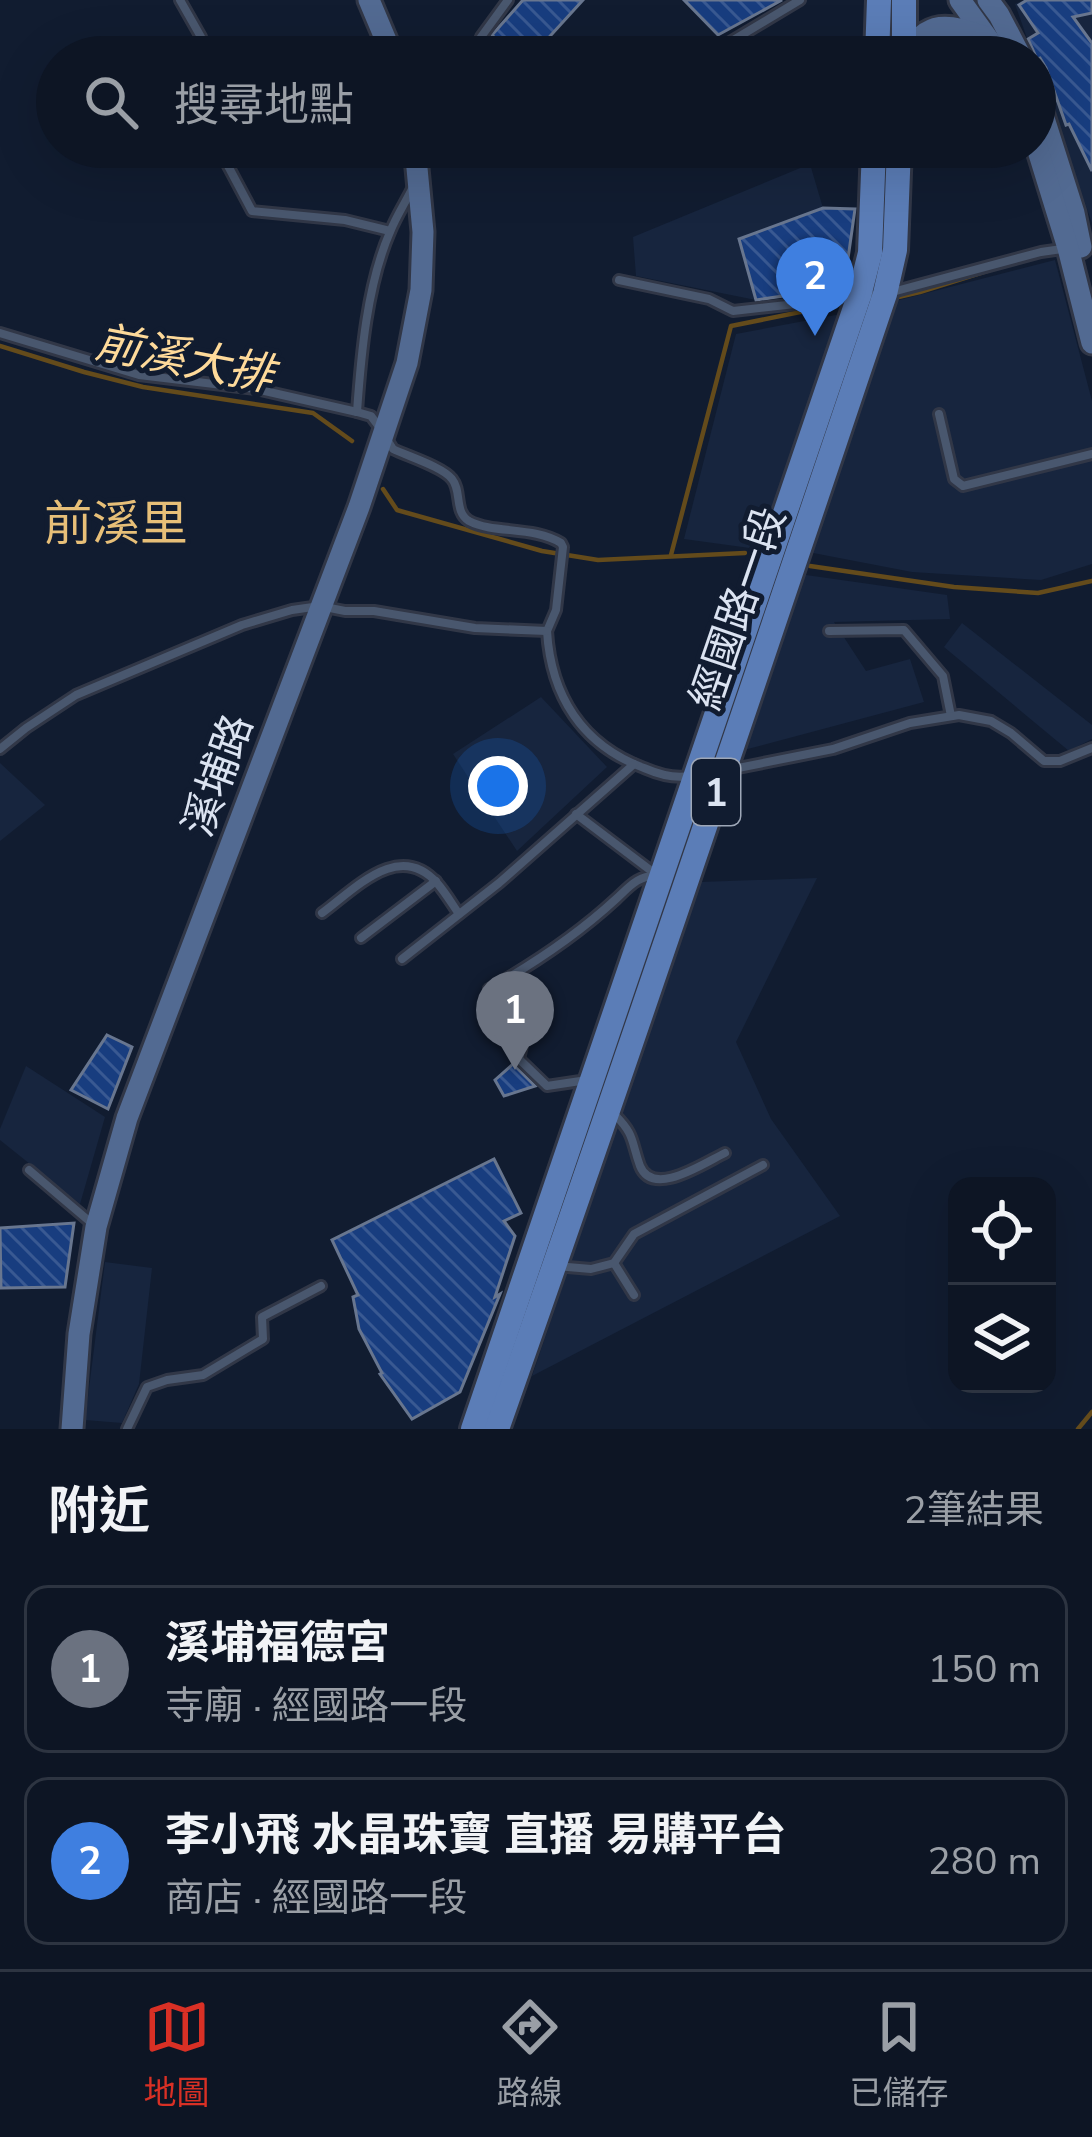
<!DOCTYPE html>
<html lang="zh-TW">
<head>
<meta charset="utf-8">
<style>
  body { margin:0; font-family:"Nunito Sans","Noto Sans TC",sans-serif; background:#161e2c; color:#f1f3f6 }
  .controls { position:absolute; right:36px; bottom:36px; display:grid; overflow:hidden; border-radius:24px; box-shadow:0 12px 48px #0002 }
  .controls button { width:108px; height:108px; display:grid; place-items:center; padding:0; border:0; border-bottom:3px solid #2d3441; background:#0d1524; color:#f1f3f6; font:60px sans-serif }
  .you { position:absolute; left:498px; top:786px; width:42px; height:42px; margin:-30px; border:9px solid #fff; border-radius:50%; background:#1a73e8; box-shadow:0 0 0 18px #1a73e833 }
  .badge { display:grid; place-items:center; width:78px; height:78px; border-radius:50%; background:#d93025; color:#fff; font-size:39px; font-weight:700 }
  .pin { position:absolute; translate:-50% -99px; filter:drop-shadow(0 3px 6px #0008) }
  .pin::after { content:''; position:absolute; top:63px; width:42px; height:36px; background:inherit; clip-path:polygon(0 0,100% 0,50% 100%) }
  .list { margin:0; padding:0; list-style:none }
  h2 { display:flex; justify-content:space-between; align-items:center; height:156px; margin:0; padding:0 48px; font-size:51px }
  h2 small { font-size:39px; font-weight:400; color:#9a9fa6 }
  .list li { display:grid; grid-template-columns:78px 1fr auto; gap:36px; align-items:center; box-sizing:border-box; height:168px; margin:0 24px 24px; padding:0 24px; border:3px solid #2d3441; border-radius:24px }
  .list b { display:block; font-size:45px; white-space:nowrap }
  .list p { margin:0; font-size:39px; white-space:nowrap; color:#9a9fa6 }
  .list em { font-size:39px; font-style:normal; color:#9a9fa6 }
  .icon { flex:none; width:66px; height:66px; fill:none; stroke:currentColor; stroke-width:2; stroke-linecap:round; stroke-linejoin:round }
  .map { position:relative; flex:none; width:1092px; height:1429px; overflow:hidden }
  .search { position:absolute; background:#0d1524; box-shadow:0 12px 48px #0002; left:36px; right:36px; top:36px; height:132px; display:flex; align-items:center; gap:30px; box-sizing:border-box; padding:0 42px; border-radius:66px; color:#9a9fa6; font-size:45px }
  .sheet { height:540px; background:#0d1524 }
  nav { display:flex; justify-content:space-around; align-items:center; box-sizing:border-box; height:168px; border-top:3px solid #2d3441; background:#0d1524; font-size:33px; color:#9a9fa6 }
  nav a { display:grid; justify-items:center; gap:6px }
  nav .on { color:#d93025 }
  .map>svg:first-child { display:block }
  .built { fill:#17253e }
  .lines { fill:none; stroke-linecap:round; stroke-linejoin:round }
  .stream { stroke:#644b1b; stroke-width:4.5 }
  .building { fill:url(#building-back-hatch); stroke:#68768f; stroke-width:3 }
  .lane-casing { stroke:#313747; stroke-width:14 }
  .secondary-casing { stroke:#313747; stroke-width:27 }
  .primary-casing { stroke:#313747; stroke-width:30 }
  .lane { stroke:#49576e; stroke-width:8 }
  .secondary { stroke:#526a92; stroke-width:21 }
  .primary { stroke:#5b7db7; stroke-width:24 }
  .labels { text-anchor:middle; stroke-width:10; stroke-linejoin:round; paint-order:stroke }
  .shield { fill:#111c30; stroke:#9ea7b7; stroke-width:3 }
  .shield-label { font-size:39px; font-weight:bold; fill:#dbe3f1 }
  .street-label { font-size:42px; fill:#dbe3f1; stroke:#111c30 }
  .water-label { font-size:45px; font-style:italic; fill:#feda9a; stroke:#111c30 }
  .quarter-label { font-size:48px; fill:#e7bf78; stroke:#111c30 }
</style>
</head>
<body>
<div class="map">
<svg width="1092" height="1429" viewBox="0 0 1092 1429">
  <defs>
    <pattern id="building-back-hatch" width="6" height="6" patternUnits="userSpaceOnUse" patternTransform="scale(3)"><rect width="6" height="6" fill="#183d7f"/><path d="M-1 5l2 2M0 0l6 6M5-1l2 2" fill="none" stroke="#395992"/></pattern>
  </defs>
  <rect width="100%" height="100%" fill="#111c30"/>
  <g class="built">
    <polygon points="1024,0 1092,0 1092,223 1015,4"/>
    <polygon points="810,164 823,208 739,239 756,300 636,276 633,237"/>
    <polygon points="1055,260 1092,401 1092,564 1041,580 912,572 808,552 888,303"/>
    <polygon points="841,314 757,549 684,539 736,334"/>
    <polygon points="799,574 947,595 950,619 834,622 866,671 910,659 924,702 744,750"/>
    <polygon points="962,623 1092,725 1092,739 1069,751 944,647"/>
    <polygon points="541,697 607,767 517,851 453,754"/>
    <polygon points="0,763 45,805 0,841"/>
    <polygon points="817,878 736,1042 771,1119 840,1216 532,1376 700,882"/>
    <polygon points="26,1066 105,1117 80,1204 0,1140 0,1129"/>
    <polygon points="105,1262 152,1268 139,1384 122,1423 85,1420"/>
  </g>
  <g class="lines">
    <g class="stream">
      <polyline points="894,298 920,292 1009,264"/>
      <polyline points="0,346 84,372 143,387 313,413 352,441"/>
      <polyline points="383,489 397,510 542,551 598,560 745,553"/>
      <polyline points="671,555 731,326 840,304"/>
      <polyline points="810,566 954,587 1038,593 1092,581"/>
      <polyline points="1078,1429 1092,1412"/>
    </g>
  </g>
  <g class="building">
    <polygon points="523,0 583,0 531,57 516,57 492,35"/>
    <polygon points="684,0 782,0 718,35"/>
    <polygon points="1027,0 1092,0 1092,13 1073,17 1092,43 1092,171 1069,124 1066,125 1046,68 1040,58 1037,59 1028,39 1038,33 1019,5"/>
    <polygon points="823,208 855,209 844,287 756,300 739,239"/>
    <polygon points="107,1035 132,1047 108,1109 71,1090"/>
    <polygon points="513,1064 535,1086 504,1096 495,1080"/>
    <polygon points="494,1159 521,1213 504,1221 515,1236 495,1297 500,1294 460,1392 412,1419 380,1374 382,1373 359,1329 353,1297 358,1295 332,1240"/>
    <polygon points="74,1223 65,1287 1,1288 0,1228"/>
  </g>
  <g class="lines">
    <defs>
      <g id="lane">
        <polyline points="180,0 201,37 203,57"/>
        <polyline points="725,45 800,0"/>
        <polyline points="472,57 481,37 508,0"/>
        <polyline points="218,147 252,211 345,220 390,231"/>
        <polyline points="424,164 431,147"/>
        <polyline points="619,280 709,299 733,311 885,294 1041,252 1062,249"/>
        <polyline points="0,333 139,375 256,389 357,412 371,416 380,428"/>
        <path d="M357,412C361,355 367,285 390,232C396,217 405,203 412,189"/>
        <polyline points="939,414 954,479 963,486 1092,454"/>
        <path d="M388,441L393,449C407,456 443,467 452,479C462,491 454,512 469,521C493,534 534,526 561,543L563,547L556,610L547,631"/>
        <path d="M547,631C551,696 582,745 644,768C658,774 674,779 689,776"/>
        <polyline points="829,631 904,630 943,676 951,716"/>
        <polyline points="0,749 26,728 76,695 242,625 292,610 320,606 345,611 374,611 475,628 547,631"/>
        <polyline points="728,770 833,749 910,723 959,715 991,721 1011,733 1044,761 1060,761 1092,748"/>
        <polyline points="576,814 658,876"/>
        <path d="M322,913C355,889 399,840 437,883C445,892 452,904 459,914"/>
        <polyline points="361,938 436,881"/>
        <polyline points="402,959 499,883 634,764"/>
        <path d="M587,1080L547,1086L519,1059L525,1033L489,989C535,963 577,935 616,899C629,887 638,875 657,876"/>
        <path d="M615,1115C635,1135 631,1141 640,1166C653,1198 704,1163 725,1153"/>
        <polyline points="29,1170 95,1226"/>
        <polyline points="614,1263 634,1295"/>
        <polyline points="556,1266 591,1269 614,1263 634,1234 763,1165"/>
        <polyline points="127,1429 147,1387 167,1380 203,1375 263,1339 262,1317 321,1286"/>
      </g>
      <g id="secondary">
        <polyline points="369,0 393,57"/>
        <polyline points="960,0 1001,57"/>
        <polyline points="988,0 999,15 1021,57"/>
        <path d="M905,57C929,18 947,24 986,37"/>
        <polyline points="1035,90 1074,213 1081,247"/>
        <polyline points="1035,141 1068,248 1092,343"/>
        <polyline points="72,1429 79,1334 96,1227 127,1118 359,507 407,363 421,290 423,232 415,147"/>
      </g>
      <g id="primary">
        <polyline points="904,0 904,57"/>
        <polyline points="877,57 879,0"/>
        <polyline points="473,1429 859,296 870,253 874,147"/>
        <path d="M497,1429C630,1052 757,673 885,294L895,250L899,147"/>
      </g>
    </defs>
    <use href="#lane" class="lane-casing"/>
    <use href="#secondary" class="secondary-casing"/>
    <use href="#primary" class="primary-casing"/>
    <use href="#lane" class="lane"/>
    <use href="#secondary" class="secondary"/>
    <use href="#primary" class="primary"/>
  </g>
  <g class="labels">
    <rect class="shield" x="692" y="759" width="48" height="66" rx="9"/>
    <g class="shield-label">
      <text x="716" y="806">1</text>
    </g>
    <g class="street-label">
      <text transform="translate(737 608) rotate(-71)" y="15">經國路一段</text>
      <text transform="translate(217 775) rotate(-70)" y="15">溪埔路</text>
    </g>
    <g class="water-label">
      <text transform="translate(185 358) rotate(11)" y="16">前溪大排</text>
    </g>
    <g class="quarter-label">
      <text x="116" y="540">前溪里</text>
    </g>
  </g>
</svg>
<div class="controls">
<button><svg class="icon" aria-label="locate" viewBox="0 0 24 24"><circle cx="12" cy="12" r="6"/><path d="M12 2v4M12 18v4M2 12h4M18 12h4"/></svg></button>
<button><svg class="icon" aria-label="layers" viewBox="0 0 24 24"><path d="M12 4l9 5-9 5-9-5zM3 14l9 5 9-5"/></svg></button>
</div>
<div class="you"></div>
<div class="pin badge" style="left:515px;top:1070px;background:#6b7280">1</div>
<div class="pin badge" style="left:815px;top:336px;background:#3f7fe0">2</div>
<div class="search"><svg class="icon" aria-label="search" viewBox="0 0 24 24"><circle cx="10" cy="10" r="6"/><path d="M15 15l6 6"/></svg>搜尋地點</div>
</div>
<section class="sheet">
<h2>附近<small>2筆結果</small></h2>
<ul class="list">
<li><span class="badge" style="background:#6b7280">1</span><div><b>溪埔福德宮</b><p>寺廟 · 經國路一段</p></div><em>150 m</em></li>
<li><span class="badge" style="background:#3f7fe0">2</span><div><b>李小飛 水晶珠寶 直播 易購平台</b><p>商店 · 經國路一段</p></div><em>280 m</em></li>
</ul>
</section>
<nav>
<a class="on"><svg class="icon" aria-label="map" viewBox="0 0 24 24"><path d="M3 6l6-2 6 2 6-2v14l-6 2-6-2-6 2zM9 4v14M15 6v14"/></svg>地圖</a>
<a><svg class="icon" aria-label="directions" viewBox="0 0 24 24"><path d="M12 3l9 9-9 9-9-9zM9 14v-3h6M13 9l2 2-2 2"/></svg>路線</a>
<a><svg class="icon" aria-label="saved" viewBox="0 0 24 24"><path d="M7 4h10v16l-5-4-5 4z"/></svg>已儲存</a>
</nav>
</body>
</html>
